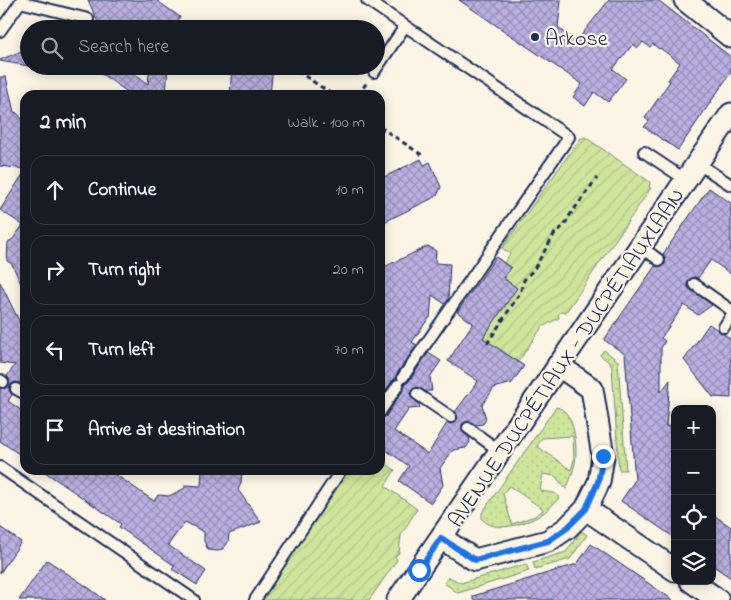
<!DOCTYPE html>
<html lang="en">
<head>
<meta charset="utf-8">
<style>
  body { margin:0; font-family:"Indie Flower",sans-serif; background:#20242c; color:#f1f3f6 }
  .controls { position:absolute; right:15px; bottom:15px; display:grid; overflow:hidden; border-radius:10px; box-shadow:0 2px 12px #0003 }
  .controls button { width:45px; height:45px; display:grid; place-items:center; padding:0; border:0; border-bottom:1px solid #363941; background:#171b24; color:#f1f3f6; font:25px sans-serif }
  .stop { position:absolute; width:15px; height:15px; margin:-11px; border:4px solid #1a73e8; border-radius:50%; background:#fff }
  .stop.end { background:#1a73e8; border-color:#fff; box-shadow:0 1px 5px #0008 }
  .list { margin:0; padding:0; list-style:none }
  h2 { display:flex; justify-content:space-between; align-items:center; height:65px; margin:0; padding:0 20px; font-size:21px }
  h2 small { font-size:16px; font-weight:400; color:#9ea1a6 }
  .list li { display:grid; grid-template-columns:32px 1fr auto; gap:15px; align-items:center; box-sizing:border-box; height:70px; margin:0 10px 10px; padding:0 10px; border:1px solid #363941; border-radius:15px }
  .list b { display:block; font-size:19px; white-space:nowrap }
  .list em { font-size:16px; font-style:normal; color:#9ea1a6 }
  .icon { flex:none; width:28px; height:28px; fill:none; stroke:currentColor; stroke-width:2; stroke-linecap:round; stroke-linejoin:round }
  .map { position:relative; flex:none; width:731px; height:600px; overflow:hidden }
  .search { position:absolute; background:#171b24; box-shadow:0 2px 12px #0003; left:20px; top:20px; width:365px; height:55px; display:flex; align-items:center; gap:12px; box-sizing:border-box; padding:0 18px; border-radius:28px; color:#9ea1a6; font-size:19px }
  .panel { position:absolute; background:#171b24; box-shadow:0 2px 12px #0003; left:20px; top:90px; width:365px; height:385px; border-radius:15px }
  .map>svg:first-child { display:block }
  .grass { fill:url(#grass-dots); stroke:#748a7c; fill-rule:evenodd }
  .garden { fill:url(#garden-furrows); stroke:#748a7c }
  .building { fill:url(#building-cross-hatch); stroke:#1b2f5e }
  .lines { fill:none; stroke-linecap:round; stroke-linejoin:round }
  .service-casing { stroke:#1b2f5e; stroke-width:14 }
  .minor-casing { stroke:#1b2f5e; stroke-width:25 }
  .path { stroke:#1b2f5e; stroke-width:3; stroke-dasharray:5 4; stroke-linecap:butt }
  .service { stroke:#fcf5e5; stroke-width:10 }
  .minor { stroke:#fcf5e5; stroke-width:21 }
  .route { stroke:#1a73e8; stroke-width:6 }
  .poi-dot { fill:#1b2f5e; stroke:#fcf5e5; stroke-width:2 }
  .labels { text-anchor:middle; stroke-width:4.5; stroke-linejoin:round; paint-order:stroke }
  .poi-label { font-size:22px; fill:#1b2f5e; stroke:#fcf5e5; text-anchor:start }
  .street-label { font-size:22px; fill:#1b2f5e; stroke:#fcf5e5 }
</style>
</head>
<body>
<div class="map">
<svg width="731" height="600" viewBox="0 0 731 600">
  <defs>
    <pattern id="grass-dots" width="8" height="8" patternUnits="userSpaceOnUse" patternTransform="scale(1.25)"><rect width="8" height="8" fill="#cee59b"/><path d="M2 2h.1M6 6h.1" fill="none" stroke="#b0c588" stroke-width="1.8" stroke-linecap="round"/></pattern>
    <pattern id="garden-furrows" width="10" height="10" patternUnits="userSpaceOnUse" patternTransform="scale(1.25)"><rect width="10" height="10" fill="#cee59b"/><path d="M-1 1l2-2M0 10L10 0M9 11l2-2" fill="none" stroke="#b0c588"/></pattern>
    <pattern id="building-cross-hatch" width="8" height="8" patternUnits="userSpaceOnUse" patternTransform="scale(1.25)"><rect width="8" height="8" fill="#bbafe0"/><path d="M0 0l8 8M0 8l8-8" fill="none" stroke="#978fb9"/></pattern>
  </defs>
  <rect width="100%" height="100%" fill="#fcf5e5"/>
  <filter id="ink" filterUnits="userSpaceOnUse"><feTurbulence type="fractalNoise" baseFrequency=".02" numOctaves="2"/><feDisplacementMap in="SourceGraphic" scale="10" xChannelSelector="R" yChannelSelector="G"/><feConvolveMatrix kernelMatrix="1 2 1 2 8 2 1 2 1" color-interpolation-filters="sRGB"/></filter>
  <g filter="url(#ink)">
    <g class="grass">
      <polygon points="604,350 618,361 626,470 619,470 612,367 609,362 600,355"/>
      <path d="M556,407C575,410 578,448 575,463C573,472 570,481 566,489L555,476L543,474L540,491L554,493L560,497C554,504 547,511 539,516C525,524 495,534 482,519V513ZM573,436L574,460L571,470L537,446L542,438ZM509,486L543,509V510L535,516L512,524L503,494Z"/>
      <polygon points="581,531 587,535 570,559 535,569 533,562 566,552"/>
      <polygon points="526,564 529,571 458,593 444,583 449,577 461,583"/>
    </g>
    <g class="garden">
      <polygon points="585,137 650,182 649,187 651,188 566,312 561,312 558,315 559,318 542,327 518,362 500,350 496,355 482,338 506,280 505,276 511,268 504,263 510,254 502,248 580,139"/>
      <polygon points="380,460 395,470 385,486 417,509 401,535 399,553 395,556 397,560 369,600 261,600 349,470 380,470"/>
    </g>
    <g class="building">
      <polygon points="88,0 156,0 180,17 172,29 101,29"/>
      <polygon points="459,0 561,0 558,27 576,42 609,0 658,0 731,57 731,72 678,150 644,127 649,121 645,118 670,81 668,80 680,63 660,48 659,49 653,44 650,47 643,42 638,48 633,44 613,69 626,79 608,102 594,92 585,106 573,97 582,84"/>
      <polygon points="29,48 29,66 0,61 0,60"/>
      <polygon points="90,66 122,66 148,84 150,66 168,66 166,95 132,95"/>
      <polygon points="232,66 273,66 270,95 230,95"/>
      <polygon points="0,77 6,77 14,112 17,113 25,122 25,169 0,166"/>
      <polygon points="421,159 424,165 430,162 441,187 437,196 380,224 380,179"/>
      <polygon points="25,171 25,293 12,264 7,261 8,242 13,239 23,225 0,210"/>
      <polygon points="709,188 731,203 731,274 711,260 698,278 694,277 689,280 687,284 690,289 712,305 698,315 684,305 661,338 665,341 661,348 661,392 670,380 666,426 670,426 672,455 675,454 675,538 621,501 635,480 625,354 604,340 655,266 661,266 665,264 665,258 663,254"/>
      <polygon points="428,246 436,251 435,263 450,264 448,300 445,304 432,295 430,318 428,319 412,342 417,345 397,373 396,378 392,381 380,400 380,269"/>
      <polygon points="496,257 511,268 503,278 517,288 483,338 524,366 512,383 494,388 482,405 486,419 483,424 476,425 468,421 462,424 462,430 469,437 470,442 466,448 453,450 440,468 443,485 431,503 399,481 409,466 383,448 380,451 380,419 386,416 404,389 405,384 409,381 428,353 441,361 430,377 432,391 425,391 417,387 412,390 411,397 419,404 420,408 409,409 394,431 428,454 447,423 451,424 456,421 458,417 455,412 478,381 448,361 473,323 457,312"/>
      <polygon points="0,282 25,333 25,379 20,383 15,382 10,385 9,390 12,395 8,401 25,413 25,458 0,441 0,388 6,388 9,385 9,379 7,376 15,365 0,363"/>
      <polygon points="709,324 731,339 731,398 713,397 684,360"/>
      <polygon points="42,470 109,470 154,501 158,495 169,496 185,488 185,485 201,486 202,470 242,470 241,483 238,490 261,522 229,534 228,542 224,548 218,551 208,550 204,541 204,532 185,522 168,545 206,571 197,585 172,569 175,566 119,527 121,524"/>
      <polygon points="712,514 731,527 731,578 712,565"/>
      <polygon points="0,527 21,542 0,573"/>
      <polygon points="591,544 673,600 473,600 473,596 577,564"/>
      <polygon points="47,560 89,588 105,600 19,600"/>
    </g>
    <g class="lines">
      <defs>
        <g id="service">
          <polyline points="367,0 569,137 403,377"/>
          <polyline points="20,2 88,19"/>
          <polyline points="0,31 22,0"/>
          <polyline points="374,72 405,26"/>
          <polyline points="644,152 686,180"/>
          <polyline points="697,163 731,185"/>
          <polyline points="640,246 659,260"/>
          <polyline points="694,284 731,310"/>
          <polyline points="724,327 731,316"/>
          <polyline points="0,380 3,382"/>
          <polyline points="16,389 25,394"/>
          <polyline points="417,394 451,417"/>
          <polyline points="380,412 398,385"/>
          <polyline points="468,428 501,452"/>
          <polyline points="0,467 194,600"/>
          <polyline points="255,600 341,470"/>
        </g>
        <g id="minor">
          <polyline points="685,0 731,37"/>
          <polyline points="586,509 675,570"/>
          <polyline points="441,538 475,560 548,541 567,528 586,509 599,482 603,456 592,389 558,365"/>
          <polyline points="691,581 718,600"/>
          <polyline points="398,600 731,114"/>
        </g>
      </defs>
      <use href="#service" class="service-casing"/>
      <use href="#minor" class="minor-casing"/>
      <g class="path">
        <polyline points="290,66 333,95"/>
        <polyline points="358,95 368,81"/>
        <polyline points="380,127 422,155"/>
        <polyline points="487,344 520,293 524,280 534,269 555,233 564,226 570,215 597,178"/>
      </g>
      <use href="#service" class="service"/>
      <use href="#minor" class="minor"/>
    </g>
  </g>
  <g class="lines" filter="url(#ink)">
    <polyline class="route" points="419,570 441,538 475,560 548,541 567,528 586,509 598,482 603,456"/>
  </g>
  <circle class="poi-dot" cx="535" cy="37" r="5"/>
  <g class="labels">
    <g class="poi-label">
      <text x="545" y="45">Arkose</text>
    </g>
    <g class="street-label">
      <text transform="translate(565 357) rotate(-56)" y="8">AVENUE DUCPÉTIAUX - DUCPÉTIAUXLAAN</text>
    </g>
  </g>
</svg>
<div class="controls">
<button>+</button>
<button>−</button>
<button><svg class="icon" aria-label="locate" viewBox="0 0 24 24"><circle cx="12" cy="12" r="6"/><path d="M12 2v4M12 18v4M2 12h4M18 12h4"/></svg></button>
<button><svg class="icon" aria-label="layers" viewBox="0 0 24 24"><path d="M12 4l9 5-9 5-9-5zM3 14l9 5 9-5"/></svg></button>
</div>
<div class="stop" style="left:419px;top:570px"></div>
<div class="stop end" style="left:603px;top:456px"></div>
<div class="search"><svg class="icon" aria-label="search" viewBox="0 0 24 24"><circle cx="10" cy="10" r="6"/><path d="M15 15l6 6"/></svg>Search here</div>
<section class="panel">
<h2>2 min<small>Walk · 100 m</small></h2>
<ul class="list">
<li><svg class="icon" aria-label="ahead" viewBox="0 0 24 24"><path d="M12 20V5M6 11l6-6 6 6"/></svg><div><b>Continue</b></div><em>10 m</em></li>
<li><svg class="icon" aria-label="right" viewBox="0 0 24 24"><path d="M7 20v-9h11M14 6l5 5-5 5"/></svg><div><b>Turn right</b></div><em>20 m</em></li>
<li><svg class="icon" aria-label="left" viewBox="0 0 24 24"><path d="M17 20v-9H6M10 6l-5 5 5 5"/></svg><div><b>Turn left</b></div><em>70 m</em></li>
<li><svg class="icon" aria-label="arrive" viewBox="0 0 24 24"><path d="M6 21V4h12l-3 4 3 4H6"/></svg><div><b>Arrive at destination</b></div></li>
</ul>
</section>
</div>
</body>
</html>
